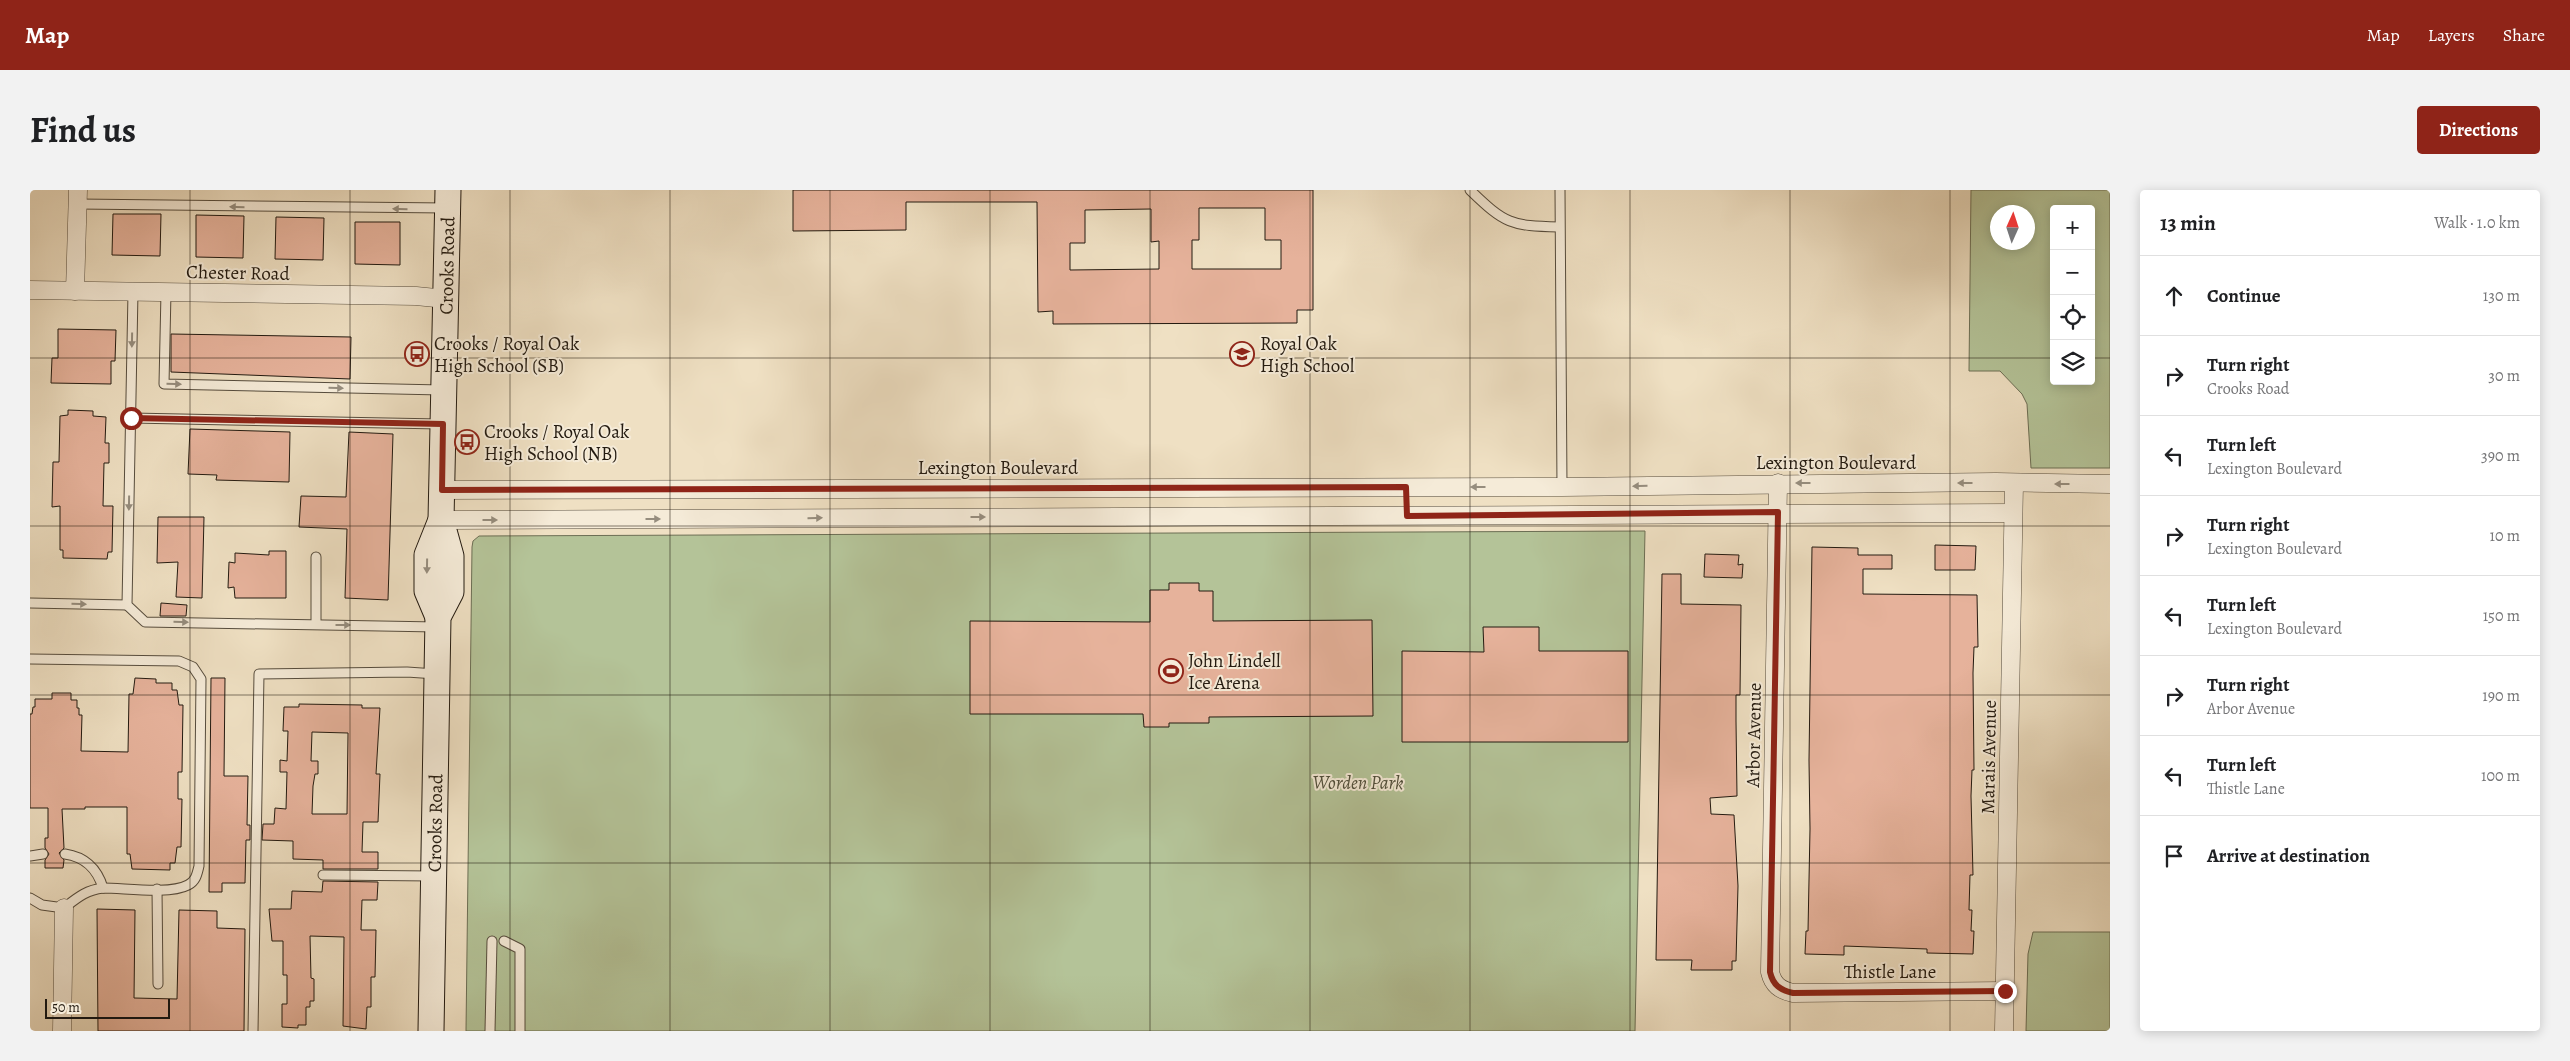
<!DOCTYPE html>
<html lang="en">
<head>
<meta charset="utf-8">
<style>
  body { margin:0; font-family:Alegreya,serif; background:#f2f2f2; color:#202124 }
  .controls { position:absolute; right:15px; top:15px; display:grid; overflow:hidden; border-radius:5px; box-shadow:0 2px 12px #0003 }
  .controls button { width:45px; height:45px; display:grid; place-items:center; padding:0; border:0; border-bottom:1px solid #e0e0e0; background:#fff; color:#202124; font:25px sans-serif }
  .compass { position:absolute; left:1960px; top:15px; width:45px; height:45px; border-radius:50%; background:#fff; box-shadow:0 2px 12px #0003; rotate:3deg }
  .scale { position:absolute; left:15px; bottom:12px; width:125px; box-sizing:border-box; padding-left:5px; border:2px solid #231a10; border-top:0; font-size:14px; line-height:18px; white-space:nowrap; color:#231a10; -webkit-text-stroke:4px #f5ebd8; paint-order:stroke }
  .stop { position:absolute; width:15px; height:15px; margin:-11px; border:4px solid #8f2418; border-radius:50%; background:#fff }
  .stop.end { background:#8f2418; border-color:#fff; box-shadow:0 1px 5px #0008 }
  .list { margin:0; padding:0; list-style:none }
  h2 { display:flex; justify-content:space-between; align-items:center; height:65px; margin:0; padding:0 20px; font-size:21px }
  h2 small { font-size:16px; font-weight:400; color:#757577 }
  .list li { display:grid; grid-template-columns:32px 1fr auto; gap:15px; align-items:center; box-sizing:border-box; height:80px; padding:0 20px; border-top:1px solid #e0e0e0 }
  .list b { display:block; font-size:19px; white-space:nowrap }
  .list p { margin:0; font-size:16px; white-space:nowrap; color:#757577 }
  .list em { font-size:16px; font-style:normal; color:#757577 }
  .icon { flex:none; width:28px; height:28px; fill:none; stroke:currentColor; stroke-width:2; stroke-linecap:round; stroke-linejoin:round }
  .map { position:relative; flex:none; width:2080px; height:841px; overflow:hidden; border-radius:5px }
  header { display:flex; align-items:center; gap:30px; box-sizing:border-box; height:70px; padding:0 25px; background:#8f2418; color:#fff }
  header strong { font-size:24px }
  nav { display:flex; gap:28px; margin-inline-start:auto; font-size:18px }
  .intro { display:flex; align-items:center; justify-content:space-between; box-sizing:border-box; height:120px; padding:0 30px }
  h1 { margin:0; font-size:35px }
  .button { padding:12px 22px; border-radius:5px; background:#8f2418; color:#fff; font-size:18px; font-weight:700 }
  main { display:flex; gap:30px; padding:0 30px }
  aside { flex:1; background:#fff; border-radius:5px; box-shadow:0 2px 12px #0003 }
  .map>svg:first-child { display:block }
  .green { fill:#b4c398; stroke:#6c6e54; fill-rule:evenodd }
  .building { fill:#e6b29b; stroke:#231a10; fill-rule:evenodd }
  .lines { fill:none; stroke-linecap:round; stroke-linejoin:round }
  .lane-casing { stroke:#564c3d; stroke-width:11 }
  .street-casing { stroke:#564c3d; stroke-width:19 }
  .secondary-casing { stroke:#231a10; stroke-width:27 }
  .lane { stroke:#f5ebd8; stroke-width:9 }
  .street { stroke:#f5ebd8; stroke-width:18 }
  .secondary { stroke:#f5ebd8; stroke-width:25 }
  .oneway { fill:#968d7e }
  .route { stroke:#8f2418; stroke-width:6 }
  .grid { fill:none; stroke:#231a10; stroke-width:1; stroke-opacity:0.55 }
  .labels { text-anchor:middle; stroke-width:4; stroke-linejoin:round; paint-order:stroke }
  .street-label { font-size:19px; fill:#231a10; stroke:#f5ebd8 }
  .poi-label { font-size:19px; fill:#231a10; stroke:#f5ebd8; text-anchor:start }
  .park-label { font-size:19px; font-style:italic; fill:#4e4d39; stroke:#f5ebd8 }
</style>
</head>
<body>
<header>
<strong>Map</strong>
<nav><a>Map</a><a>Layers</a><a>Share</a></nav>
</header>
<div class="intro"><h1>Find us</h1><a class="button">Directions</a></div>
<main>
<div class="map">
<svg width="2080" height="841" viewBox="0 0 2080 841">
  <rect width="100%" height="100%" fill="#efe0c3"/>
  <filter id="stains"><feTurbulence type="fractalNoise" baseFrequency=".004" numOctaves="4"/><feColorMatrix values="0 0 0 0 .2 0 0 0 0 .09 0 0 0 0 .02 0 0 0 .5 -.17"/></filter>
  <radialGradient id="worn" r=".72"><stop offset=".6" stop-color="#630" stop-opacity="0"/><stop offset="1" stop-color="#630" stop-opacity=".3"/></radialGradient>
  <g class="green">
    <path d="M1941,0H2080V278H2001L1997,214L1992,204L1970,181H1939ZM2024,19H2061V191H2024ZM1998,22V52H1968V22Z"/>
    <polygon points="1615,341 1605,841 436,841 442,357 443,351 449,346"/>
    <polygon points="2003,742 2080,742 2080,841 1996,841 1998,764"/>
  </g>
  <g class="building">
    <path d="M763,0H1283V120H1267V133L1023,134V121L1008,122L1007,12H876V40L763,41ZM1169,18H1235V50H1251V79H1162V50H1169ZM1121,19V52L1129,51V79L1040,80V53H1055V20Z"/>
    <polygon points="83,24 131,24 130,66 82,65"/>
    <polygon points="166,25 214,26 213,68 166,67"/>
    <polygon points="246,27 294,28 293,70 245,69"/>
    <polygon points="325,32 370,32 370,75 325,74"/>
    <polygon points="28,139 86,140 85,171 81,171 81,194 21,193 22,168 28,168"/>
    <polygon points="141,144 321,147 320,189 141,182"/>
    <polygon points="38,220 63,221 63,226 76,227 75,253 79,253 79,273 74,273 73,316 83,316 82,362 78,362 77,369 33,368 33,360 30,360 30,316 22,317 23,272 29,272 30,226 38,225"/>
    <polygon points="160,239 260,242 259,292 186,290 187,285 158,284"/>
    <polygon points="319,242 363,244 358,410 315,408 317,339 269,337 271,306 316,307"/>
    <polygon points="128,327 174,327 172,408 146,407 148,372 127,373"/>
    <polygon points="1905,355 1946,356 1945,380 1905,380"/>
    <polygon points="1782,357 1828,358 1828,365 1862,365 1862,379 1833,379 1833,404 1947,405 1948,457 1944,457 1943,483 1944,580 1942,580 1941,606 1943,685 1940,685 1939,720 1942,720 1941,741 1944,741 1943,764 1897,763 1897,759 1814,756 1814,765 1775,764 1776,741 1778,741 1780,639 1779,570"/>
    <polygon points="239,361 256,361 256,408 205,408 204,397 198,398 199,372 205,373 205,363 239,365"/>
    <polygon points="1675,364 1709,365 1708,375 1713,374 1712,388 1674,387"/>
    <polygon points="1632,384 1651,384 1651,414 1711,415 1710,505 1706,505 1706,531 1707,606 1680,608 1681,624 1704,625 1708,696 1706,771 1702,771 1702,780 1661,780 1662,770 1626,770"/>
    <polygon points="1139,393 1169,393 1169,401 1183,401 1183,431 1342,430 1343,526 1179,527 1179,533 1139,533 1139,537 1114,537 1113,524 940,524 940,431 1120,432 1120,400 1139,400"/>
    <polygon points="131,413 157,415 156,426 130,426"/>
    <polygon points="1453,437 1509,437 1509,461 1598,461 1598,552 1372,552 1372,461 1454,462"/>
    <polygon points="105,488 126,489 126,493 142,493 142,500 147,500 149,515 153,515 152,582 148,582 148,609 152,609 151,657 147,657 145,673 140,673 140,680 102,679 100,664 97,664 97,617 55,617 55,619 32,619 34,658 29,663 34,670 33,678 15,678 15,670 19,664 15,658 15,648 18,648 18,618 0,618 0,524 2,524 3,517 5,517 5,509 22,509 22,503 41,503 41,510 47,510 47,518 49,518 49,525 52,525 51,561 98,562 99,504 103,504"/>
    <polygon points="181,488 195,488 194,586 218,586 217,635 220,635 220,650 216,650 215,693 192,693 192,702 179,702"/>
    <path d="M269,514L332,515V518H350L346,584H350L348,632H333L332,662H348V679H293V670L263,669V651L232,650L233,634H244L245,618L256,619L257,582H250V570L257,571L258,541H253L254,517H269ZM282,542L318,543L317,624H282L283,596L285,584H288V571H281Z"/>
    <polygon points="293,691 348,692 347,710 332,710 331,740 346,740 345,787 341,787 341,817 337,817 336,839 313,836 314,747 280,746 281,788 284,789 284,811 280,811 280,817 276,817 276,835 268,835 268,838 252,837 252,814 257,814 257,785 253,785 253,751 242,751 239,719 261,719 262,701 292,702"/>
    <polygon points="67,719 105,720 104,808 147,809 149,720 187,721 187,738 215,739 214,841 68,841"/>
  </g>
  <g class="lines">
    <defs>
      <g id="lane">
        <path d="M1440,0C1475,34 1481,36 1529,37"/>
        <polyline points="1530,0 1532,297"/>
        <polyline points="48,14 416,18"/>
        <polyline points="103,102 97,415 115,432 407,437"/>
        <polyline points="136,102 134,194 412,200"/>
        <polyline points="101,228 411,234"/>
        <polyline points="0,413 97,415"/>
        <polyline points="286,434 286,367"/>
        <path d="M0,469L149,471L163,477L171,489L169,676C167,684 166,691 158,695C139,705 95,698 73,698C56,700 47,708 34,718L12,715L0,708"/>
        <path d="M35,664C55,667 67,678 73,698"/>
        <polyline points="0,666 13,664"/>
        <polyline points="293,685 403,686"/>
        <polyline points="127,699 128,794"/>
        <polyline points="474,751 490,759 490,841"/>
        <polyline points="223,841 229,484 377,482 406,484"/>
        <polyline points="460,841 462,751"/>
      </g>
      <g id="street">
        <polyline points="0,100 386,106 416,109"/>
        <polyline points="45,101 48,0"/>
        <path d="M1748,293L1740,782C1743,795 1750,800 1763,803L1975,801"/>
        <polyline points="412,300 1532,297 1966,292 2080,294"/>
        <polyline points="411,330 1983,323"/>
        <polyline points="32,841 34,718"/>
        <polyline points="1974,841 1984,294"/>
      </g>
      <g id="secondary">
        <polyline points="408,427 397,401 397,365 411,330"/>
        <path id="s1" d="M401,841L408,427L421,402V366L411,330L418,0"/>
      </g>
    </defs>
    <use href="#lane" class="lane-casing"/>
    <use href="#street" class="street-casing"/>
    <use href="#secondary" class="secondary-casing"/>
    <use href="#lane" class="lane"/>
    <use href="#street" class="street"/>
    <use href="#secondary" class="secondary"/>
  </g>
  <defs><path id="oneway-solid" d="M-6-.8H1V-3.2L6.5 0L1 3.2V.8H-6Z" transform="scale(1.25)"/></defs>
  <g class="oneway">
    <use href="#oneway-solid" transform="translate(207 17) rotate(-179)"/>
    <use href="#oneway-solid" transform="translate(370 19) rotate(-179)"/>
    <use href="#oneway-solid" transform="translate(102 150) rotate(91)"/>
    <use href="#oneway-solid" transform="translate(144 194) rotate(1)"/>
    <use href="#oneway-solid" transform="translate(306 198) rotate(1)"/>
    <use href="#oneway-solid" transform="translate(1773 293) rotate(180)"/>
    <use href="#oneway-solid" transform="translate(1935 293) rotate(180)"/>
    <use href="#oneway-solid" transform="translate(2032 294) rotate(-180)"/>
    <use href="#oneway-solid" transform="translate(1610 296) rotate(179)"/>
    <use href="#oneway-solid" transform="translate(1448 297) rotate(180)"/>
    <use href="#oneway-solid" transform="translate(99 313) rotate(91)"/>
    <use href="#oneway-solid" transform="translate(948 327)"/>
    <use href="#oneway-solid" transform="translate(785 328) rotate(-1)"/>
    <use href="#oneway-solid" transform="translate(623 329)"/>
    <use href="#oneway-solid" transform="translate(460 330)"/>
    <use href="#oneway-solid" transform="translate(397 376) rotate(91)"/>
    <use href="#oneway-solid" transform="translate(49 414) rotate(1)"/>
    <use href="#oneway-solid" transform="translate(151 432) rotate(1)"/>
    <use href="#oneway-solid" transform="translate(313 435)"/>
  </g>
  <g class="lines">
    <path class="route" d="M101,228L413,234L412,300L1376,297L1377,326L1748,322L1740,782C1743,795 1750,800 1763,803L1975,801"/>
  </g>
  <path class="grid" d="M160,0V841M320,0V841M480,0V841M640,0V841M800,0V841M960,0V841M1120,0V841M1280,0V841M1440,0V841M1600,0V841M1760,0V841M1920,0V841M0,168H2024M2061,168H2080M0,336H2080M0,505H2080M0,673H2080"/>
  <defs>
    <symbol id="bus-ring" viewBox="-11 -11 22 22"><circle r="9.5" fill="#f5ebd8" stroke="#8f2418" stroke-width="1.5"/><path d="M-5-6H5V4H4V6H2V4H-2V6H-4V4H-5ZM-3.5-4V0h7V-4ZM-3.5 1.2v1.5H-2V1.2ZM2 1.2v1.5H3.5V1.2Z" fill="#8f2418"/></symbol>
    <symbol id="school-ring" viewBox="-11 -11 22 22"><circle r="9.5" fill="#f5ebd8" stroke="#8f2418" stroke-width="1.5"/><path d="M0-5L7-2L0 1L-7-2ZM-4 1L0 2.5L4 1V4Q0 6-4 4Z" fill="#8f2418"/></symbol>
    <symbol id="stadium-ring" viewBox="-11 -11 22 22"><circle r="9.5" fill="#f5ebd8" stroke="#8f2418" stroke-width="1.5"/><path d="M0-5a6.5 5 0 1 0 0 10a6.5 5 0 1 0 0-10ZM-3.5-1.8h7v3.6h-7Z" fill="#8f2418"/></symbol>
  </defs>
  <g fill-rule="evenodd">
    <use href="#bus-ring" x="373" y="150" width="28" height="28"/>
    <use href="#school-ring" x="1198" y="150" width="28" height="28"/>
    <use href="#bus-ring" x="423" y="238" width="28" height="28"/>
    <use href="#stadium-ring" x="1127" y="467" width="28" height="28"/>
  </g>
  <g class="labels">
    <g class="street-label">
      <text dy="7" stroke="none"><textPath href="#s1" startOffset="770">Crooks Road</textPath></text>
      <text transform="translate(208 82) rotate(1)" y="7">Chester Road</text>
      <text x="1806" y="279">Lexington Boulevard</text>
      <text x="968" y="284">Lexington Boulevard</text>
      <text transform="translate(1723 545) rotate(-89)" y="7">Arbor Avenue</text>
      <text transform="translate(1958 567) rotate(-89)" y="7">Marais Avenue</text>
      <text dy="7" stroke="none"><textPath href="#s1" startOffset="208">Crooks Road</textPath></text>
      <text x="1860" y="788">Thistle Lane</text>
    </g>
    <g class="poi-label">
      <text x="404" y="160">Crooks / Royal Oak<tspan x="404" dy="22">High School (SB)</tspan></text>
      <text x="1230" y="160">Royal Oak<tspan x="1230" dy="22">High School</tspan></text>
      <text x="454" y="248">Crooks / Royal Oak<tspan x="454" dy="22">High School (NB)</tspan></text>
      <text x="1158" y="477">John Lindell<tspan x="1158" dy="22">Ice Arena</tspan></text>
    </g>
    <g class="park-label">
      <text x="1328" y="599">Worden Park</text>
    </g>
  </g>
  <rect width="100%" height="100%" filter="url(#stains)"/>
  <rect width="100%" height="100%" fill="url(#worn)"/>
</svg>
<div class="controls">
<button>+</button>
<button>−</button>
<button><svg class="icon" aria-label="locate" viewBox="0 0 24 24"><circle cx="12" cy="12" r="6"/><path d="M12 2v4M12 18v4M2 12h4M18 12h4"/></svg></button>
<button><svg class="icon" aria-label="layers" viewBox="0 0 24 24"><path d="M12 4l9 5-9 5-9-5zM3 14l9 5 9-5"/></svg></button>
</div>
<svg class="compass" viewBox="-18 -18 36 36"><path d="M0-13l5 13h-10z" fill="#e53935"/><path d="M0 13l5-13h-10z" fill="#757577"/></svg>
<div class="scale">50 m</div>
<div class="stop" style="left:101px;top:228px"></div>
<div class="stop end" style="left:1975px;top:801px"></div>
</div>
<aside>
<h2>13 min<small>Walk · 1.0 km</small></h2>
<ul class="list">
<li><svg class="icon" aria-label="ahead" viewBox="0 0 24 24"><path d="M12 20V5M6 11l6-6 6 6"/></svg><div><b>Continue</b></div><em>130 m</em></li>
<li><svg class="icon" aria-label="right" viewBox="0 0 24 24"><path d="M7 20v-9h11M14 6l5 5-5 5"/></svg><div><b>Turn right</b><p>Crooks Road</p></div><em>30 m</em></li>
<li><svg class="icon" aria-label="left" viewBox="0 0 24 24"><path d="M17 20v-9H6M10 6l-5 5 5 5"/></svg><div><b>Turn left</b><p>Lexington Boulevard</p></div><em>390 m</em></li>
<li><svg class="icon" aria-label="right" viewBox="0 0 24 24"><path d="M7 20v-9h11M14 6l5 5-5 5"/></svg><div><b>Turn right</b><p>Lexington Boulevard</p></div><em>10 m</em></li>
<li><svg class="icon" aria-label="left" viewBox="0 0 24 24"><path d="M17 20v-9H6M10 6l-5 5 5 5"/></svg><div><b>Turn left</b><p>Lexington Boulevard</p></div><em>150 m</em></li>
<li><svg class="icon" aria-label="right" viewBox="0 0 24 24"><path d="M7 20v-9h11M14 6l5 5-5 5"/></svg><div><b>Turn right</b><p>Arbor Avenue</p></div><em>190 m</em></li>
<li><svg class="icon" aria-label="left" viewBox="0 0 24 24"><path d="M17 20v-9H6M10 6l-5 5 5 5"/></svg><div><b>Turn left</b><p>Thistle Lane</p></div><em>100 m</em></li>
<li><svg class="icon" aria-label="arrive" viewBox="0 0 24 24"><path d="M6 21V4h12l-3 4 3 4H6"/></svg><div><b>Arrive at destination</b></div></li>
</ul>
</aside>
</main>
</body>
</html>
